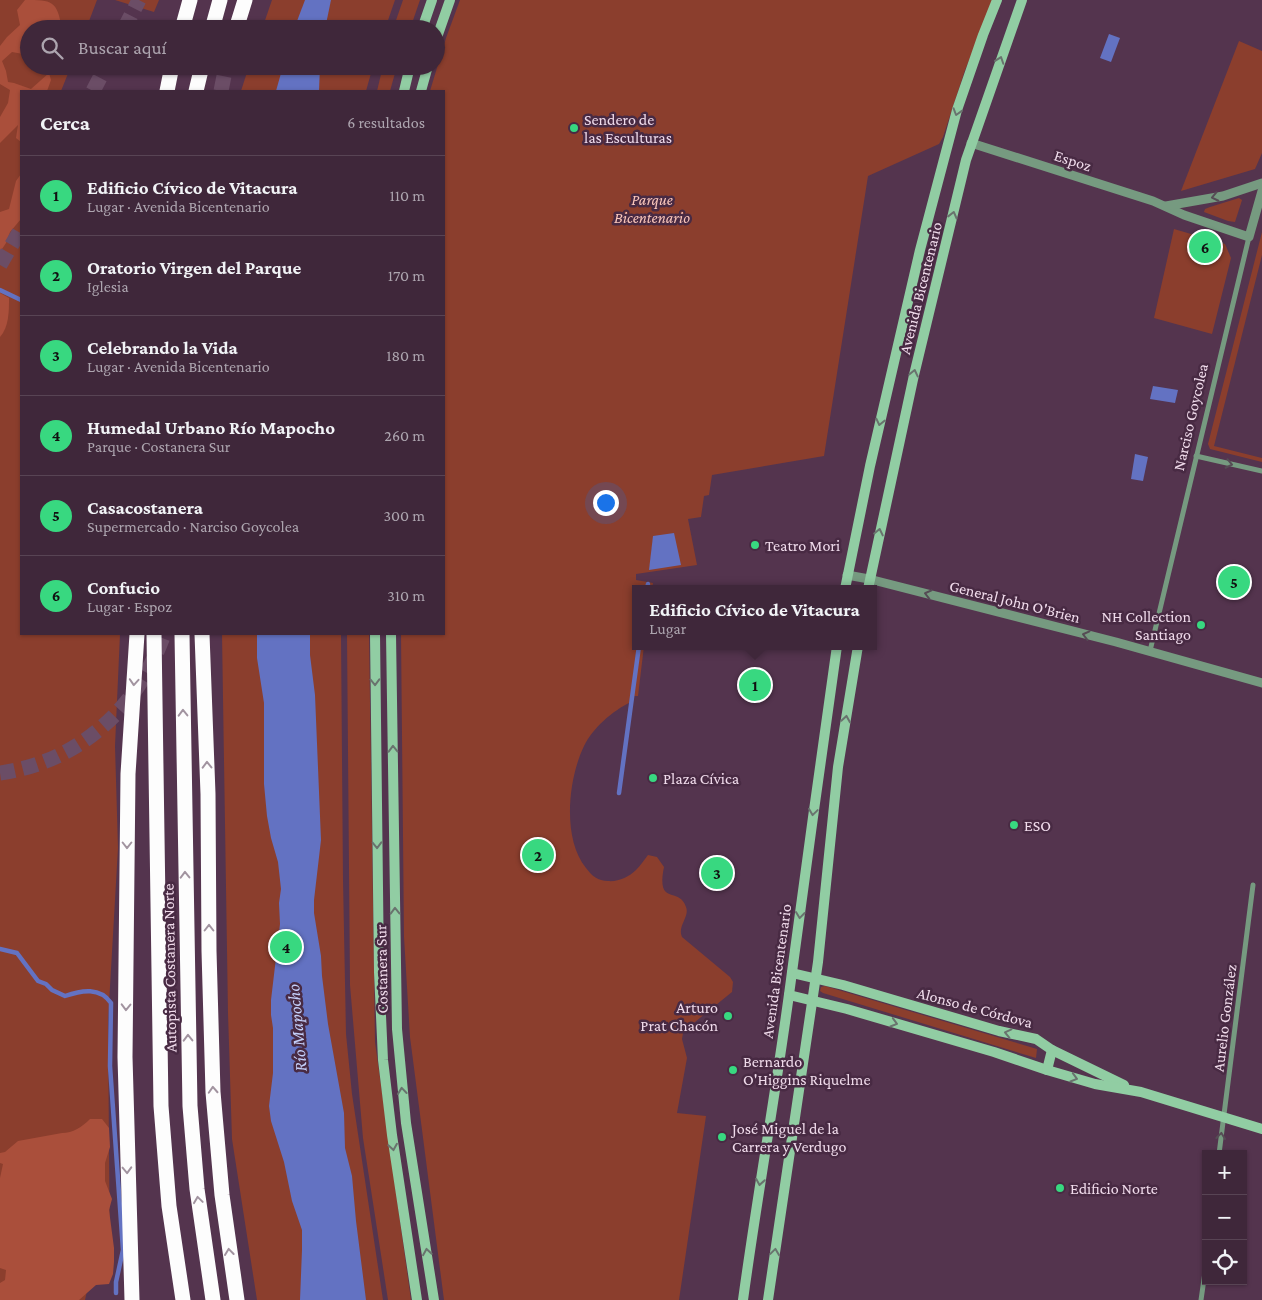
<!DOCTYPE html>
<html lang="es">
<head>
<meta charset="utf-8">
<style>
  body { margin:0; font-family:"Crimson Pro",serif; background:#462f42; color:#f1f3f6 }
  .controls { position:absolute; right:15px; bottom:15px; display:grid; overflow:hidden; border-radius:0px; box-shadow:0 1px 4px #0004 }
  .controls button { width:45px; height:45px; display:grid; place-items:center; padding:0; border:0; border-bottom:1px solid #584454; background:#3f273a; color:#f1f3f6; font:25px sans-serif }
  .you { position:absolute; left:605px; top:502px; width:18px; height:18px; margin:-12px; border:4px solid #fff; border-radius:50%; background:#1a73e8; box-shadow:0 0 0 8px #1a73e833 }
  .badge { display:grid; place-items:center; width:32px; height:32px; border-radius:50%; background:#38d880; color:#111; font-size:16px; font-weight:700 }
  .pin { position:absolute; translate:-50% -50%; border:2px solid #fff; box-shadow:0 1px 5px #0006 }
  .popup { position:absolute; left:632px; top:585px; width:245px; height:65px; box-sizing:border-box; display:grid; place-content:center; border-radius:0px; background:#3f273a; filter:drop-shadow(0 1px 4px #0005); font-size:16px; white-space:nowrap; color:#ada5af }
  .popup b { font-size:19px; color:#f1f3f6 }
  .popup::after { content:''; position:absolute; left:50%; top:100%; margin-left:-10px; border:10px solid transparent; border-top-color:#3f273a }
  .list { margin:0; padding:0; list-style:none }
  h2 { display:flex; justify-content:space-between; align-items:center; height:65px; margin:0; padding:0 20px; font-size:21px }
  h2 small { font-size:16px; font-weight:400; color:#ada5af }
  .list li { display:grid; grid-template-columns:32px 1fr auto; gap:15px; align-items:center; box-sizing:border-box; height:80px; padding:0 20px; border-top:1px solid #584454 }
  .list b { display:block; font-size:19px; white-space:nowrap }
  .list p { margin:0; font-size:16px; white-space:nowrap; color:#ada5af }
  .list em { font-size:16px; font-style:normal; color:#ada5af }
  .icon { flex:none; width:28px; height:28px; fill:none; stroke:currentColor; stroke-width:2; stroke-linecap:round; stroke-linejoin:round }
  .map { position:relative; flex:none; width:1262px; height:1300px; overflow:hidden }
  .search { position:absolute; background:#3f273a; box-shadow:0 1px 4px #0004; left:20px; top:20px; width:425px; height:55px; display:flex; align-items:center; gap:12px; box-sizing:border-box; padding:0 18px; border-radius:28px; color:#ada5af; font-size:19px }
  .panel { position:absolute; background:#3f273a; box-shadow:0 1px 4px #0004; left:20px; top:90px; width:425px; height:545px; border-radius:0px }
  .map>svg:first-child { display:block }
  .green { fill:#8b3e2d }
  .forest { fill:#aa4f3b }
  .water { fill:#6372c2 }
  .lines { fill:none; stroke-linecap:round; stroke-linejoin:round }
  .stream { stroke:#6372c2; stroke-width:4.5 }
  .motorway-tunnel { stroke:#6b4d66; stroke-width:15; stroke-dasharray:15 8; stroke-linecap:butt }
  .minor { stroke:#769a80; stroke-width:5 }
  .tertiary { stroke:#769a80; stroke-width:9 }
  .secondary { stroke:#91cda3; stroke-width:10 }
  .motorway { stroke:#fdfdfd; stroke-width:15 }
  .oneway { stroke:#69736e }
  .oneway2 { stroke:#564c55 }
  .oneway3 { stroke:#a294a0 }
  .poi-dot { fill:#38d880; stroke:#482a43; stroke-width:2 }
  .labels { text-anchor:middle; stroke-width:5; stroke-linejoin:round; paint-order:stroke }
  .poi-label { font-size:16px; fill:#f0dbeb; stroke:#482a43; text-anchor:start }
  .street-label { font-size:16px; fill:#f0dbeb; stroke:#482a43 }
  .park-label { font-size:16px; font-style:italic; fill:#fbc7bb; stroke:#482a43 }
  .water-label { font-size:18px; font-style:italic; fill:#c4cffa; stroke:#482a43 }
</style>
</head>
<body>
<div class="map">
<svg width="1262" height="1300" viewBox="0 0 1262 1300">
  <rect width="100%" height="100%" fill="#54344e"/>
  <g class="green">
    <polygon points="0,0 97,0 86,29 29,29 29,66 71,66 61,91 21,91 21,634 120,634 115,746 118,848 108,1021 110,1271 89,1282 85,1300 0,1300"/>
    <polygon points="115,0 159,0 154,12"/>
    <polygon points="272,0 395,0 385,29 262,29"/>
    <polygon points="403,0 420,0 410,29 393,29"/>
    <path d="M460,0H994L965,70L943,137L939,144L868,176L824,456L712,475L709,495L704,496L701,517L688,519L697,565L636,574V580L653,583L652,589H636V646H644L638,696H632L631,702C612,711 593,728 584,746C568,779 562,839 586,868C592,876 598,881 608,881C618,882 629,877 636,870C640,866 644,860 648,855L657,857L664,867C656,907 679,886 686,907C690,917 677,926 682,937L730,977L733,982L732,992L690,1026L683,1033L682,1039L687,1058L677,1113L706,1116L679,1300H444L410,1037L404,937L401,634H444V91H430L446,38Z"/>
    <polygon points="1239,41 1262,51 1262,153 1255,169 1181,191"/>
    <polygon points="249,66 373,66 366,91 241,91"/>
    <polygon points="383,66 397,66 390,91 377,91"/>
    <polygon points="1239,198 1242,200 1235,222 1228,221 1204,212 1205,209 1210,207"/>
    <polygon points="1174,229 1225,244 1231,258 1212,334 1154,318"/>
    <polygon points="1262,232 1262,255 1214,446 1262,458 1262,462 1210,449 1208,444"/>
    <polygon points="222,634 341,634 343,880 346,1034 352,1094 383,1300 257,1300 232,1139 228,1013"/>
    <polygon points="347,634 369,634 375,1042 411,1300 388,1300 363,1138 350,985"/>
    <polygon points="825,986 1037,1049 1036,1058 823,993 820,991 821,987"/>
  </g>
  <g class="forest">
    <path d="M25,0C52,0 57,0 62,29H29V52L23,54L12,52L2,61L6,71L8,82L14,83L31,89L49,73L51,80L47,91H21V142L16,138L18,125L0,143V117L8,103L10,90L0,84V46L7,37L20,25L17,10Z"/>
    <polygon points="21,174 21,219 10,232 6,243 0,252 0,212 9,209 16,181"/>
    <path d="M0,293L9,298C9,311 9,327 0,337Z"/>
    <path d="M90,1119H102L109,1128L110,1147L105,1163V1181L112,1199L109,1210L114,1248V1262L113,1274L109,1284L96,1285L79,1300H0V1283L5,1280L6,1270L0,1268V1178L3,1164L0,1163V1153L5,1152L18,1141L62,1133C73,1133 82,1127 90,1119Z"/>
  </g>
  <g class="water">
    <polygon points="305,0 331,0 325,29 294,29"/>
    <polygon points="1109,34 1120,38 1111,62 1100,58"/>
    <polygon points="283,66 320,66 319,91 276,91"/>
    <polygon points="1153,386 1178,390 1175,403 1150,399"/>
    <polygon points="1135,454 1148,457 1143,481 1131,479"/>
    <polygon points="674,533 681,565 649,570 653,536"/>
    <polygon points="257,634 310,634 310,655 315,695 321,840 314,900 314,913 321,956 322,976 328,1024 344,1113 345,1148 352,1176 356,1221 366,1300 300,1300 302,1250 302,1230 292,1201 284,1162 271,1121 269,1106 273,1073 273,1028 271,1015 271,1000 280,924 279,903 281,889 278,862 271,838 267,816 264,784 264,703 257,658"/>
  </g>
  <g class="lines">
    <g class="stream">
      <polyline points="0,290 21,300"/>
      <polyline points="647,589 648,584"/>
      <polyline points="619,793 639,646"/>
      <path d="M0,949L17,953L38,981L46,984L52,990L65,996C82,990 100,987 111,1003L110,1066L123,1250L116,1282V1293"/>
    </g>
    <g class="motorway-tunnel">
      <polyline points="124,29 139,0"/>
      <polyline points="93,91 106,66"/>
      <polyline points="221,91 226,66"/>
      <polyline points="0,265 21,229"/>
      <path d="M0,773C79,762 138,708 164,634"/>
    </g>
    <g class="minor">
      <polyline points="1196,456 1262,471"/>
      <polyline points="1150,651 1249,237"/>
      <polyline points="1219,1154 1253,885"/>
      <polyline points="1201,1300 1206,1265"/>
    </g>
    <g class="tertiary">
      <polyline points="971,143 1153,201 1184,215 1249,237 1262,191"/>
      <polyline points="1166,206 1223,196 1262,183"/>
      <polyline points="847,575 869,579 1116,642 1262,683"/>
    </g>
    <g class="secondary">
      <polyline points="422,29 432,0"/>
      <polyline points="436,40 450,0"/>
      <polyline points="404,91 410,66"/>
      <polyline points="421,91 428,66"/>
      <polyline points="845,589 870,466 920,250 957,110 983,35 997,0"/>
      <polyline points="868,589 914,375 966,160 1022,0"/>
      <polyline points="375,634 379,972 383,1060 392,1135 417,1300"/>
      <polyline points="391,634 397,1029 406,1123 434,1300"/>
      <polyline points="792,973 843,985 999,1031 1036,1039 1052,1050 1124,1085"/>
      <polyline points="789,995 847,1009 994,1052 1047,1070 1095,1084 1141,1092 1262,1129"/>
      <polyline points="1047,1070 1052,1050"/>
      <path d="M743,1300C758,1190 778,1081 792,972C807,863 821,755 837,646"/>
      <polyline points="768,1300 818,962 838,767 858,646"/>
    </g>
    <g class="motorway">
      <polyline points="182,29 190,0"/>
      <polyline points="212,29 220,0"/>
      <polyline points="236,29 245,0"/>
      <polyline points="167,91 172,66"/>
      <polyline points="196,91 202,66"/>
      <polyline points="154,634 161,1106 169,1206 183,1300"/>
      <polyline points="182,634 190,1106 197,1189 213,1300"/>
      <polyline points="202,634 208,794 209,951 213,1092 222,1195 237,1300"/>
      <polyline points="132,1300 125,1057 128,774 137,634"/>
    </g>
  </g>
  <defs><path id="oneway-chevron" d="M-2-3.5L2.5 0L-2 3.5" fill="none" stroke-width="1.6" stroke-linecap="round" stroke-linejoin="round" transform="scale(1.25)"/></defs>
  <g class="oneway">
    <use href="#oneway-chevron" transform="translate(1000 60) rotate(-71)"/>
    <use href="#oneway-chevron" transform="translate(957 112) rotate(107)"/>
    <use href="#oneway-chevron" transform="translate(953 215) rotate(-76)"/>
    <use href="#oneway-chevron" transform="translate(914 373) rotate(-77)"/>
    <use href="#oneway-chevron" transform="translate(880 422) rotate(103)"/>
    <use href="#oneway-chevron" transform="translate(879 532) rotate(-78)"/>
    <use href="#oneway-chevron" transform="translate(375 682) rotate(89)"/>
    <use href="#oneway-chevron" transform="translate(846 719) rotate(-81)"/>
    <use href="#oneway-chevron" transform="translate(393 749) rotate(-91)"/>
    <use href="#oneway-chevron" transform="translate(813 812) rotate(98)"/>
    <use href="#oneway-chevron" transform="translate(377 845) rotate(89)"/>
    <use href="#oneway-chevron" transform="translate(395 911) rotate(-91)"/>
    <use href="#oneway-chevron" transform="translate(800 915) rotate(97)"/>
    <use href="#oneway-chevron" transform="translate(894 1023) rotate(16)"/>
    <use href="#oneway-chevron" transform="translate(1008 1033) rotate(-167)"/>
    <use href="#oneway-chevron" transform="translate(1074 1078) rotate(16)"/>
    <use href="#oneway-chevron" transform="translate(402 1091) rotate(-96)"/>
    <use href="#oneway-chevron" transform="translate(393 1147) rotate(81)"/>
    <use href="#oneway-chevron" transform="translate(760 1182) rotate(99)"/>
    <use href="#oneway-chevron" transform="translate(427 1252) rotate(-99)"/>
    <use href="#oneway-chevron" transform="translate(775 1252) rotate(-82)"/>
  </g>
  <g class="oneway2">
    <use href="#oneway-chevron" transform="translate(1215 197) rotate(168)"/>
    <use href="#oneway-chevron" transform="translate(1229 464) rotate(12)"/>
    <use href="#oneway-chevron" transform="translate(928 594) rotate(-166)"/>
    <use href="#oneway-chevron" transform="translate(1086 635) rotate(-166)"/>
    <use href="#oneway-chevron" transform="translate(1221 1136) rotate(-83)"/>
  </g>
  <g class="oneway3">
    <use href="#oneway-chevron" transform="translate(134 682) rotate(94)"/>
    <use href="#oneway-chevron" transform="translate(183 713) rotate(-91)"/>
    <use href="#oneway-chevron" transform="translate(207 765) rotate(-91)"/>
    <use href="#oneway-chevron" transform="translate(127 845) rotate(90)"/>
    <use href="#oneway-chevron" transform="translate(185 875) rotate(-91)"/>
    <use href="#oneway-chevron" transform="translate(209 928) rotate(-90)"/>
    <use href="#oneway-chevron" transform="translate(126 1007) rotate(91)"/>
    <use href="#oneway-chevron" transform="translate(188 1038) rotate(-91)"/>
    <use href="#oneway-chevron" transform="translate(213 1090) rotate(-93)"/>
    <use href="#oneway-chevron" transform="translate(127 1170) rotate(88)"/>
    <use href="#oneway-chevron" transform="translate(198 1200) rotate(-98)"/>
    <use href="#oneway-chevron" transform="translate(229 1252) rotate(-97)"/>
  </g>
  <g class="poi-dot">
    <circle cx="574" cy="128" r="5"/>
    <circle cx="755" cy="545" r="5"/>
    <circle cx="1201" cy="625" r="5"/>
    <circle cx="653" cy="778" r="5"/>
    <circle cx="1014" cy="825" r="5"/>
    <circle cx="728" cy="1016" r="5"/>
    <circle cx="733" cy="1070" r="5"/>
    <circle cx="722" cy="1137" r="5"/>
    <circle cx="1060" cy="1188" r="5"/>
  </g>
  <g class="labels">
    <g class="poi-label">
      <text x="584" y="125">Sendero de<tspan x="584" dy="18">las Esculturas</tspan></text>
      <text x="765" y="551">Teatro Mori</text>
      <text x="1191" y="622" text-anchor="end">NH Collection<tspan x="1191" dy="18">Santiago</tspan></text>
      <text x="663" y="784">Plaza Cívica</text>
      <text x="1024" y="831">ESO</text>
      <text x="718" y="1013" text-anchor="end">Arturo<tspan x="718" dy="18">Prat Chacón</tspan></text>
      <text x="743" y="1067">Bernardo<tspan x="743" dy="18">O'Higgins Riquelme</tspan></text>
      <text x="732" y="1134">José Miguel de la<tspan x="732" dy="18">Carrera y Verdugo</tspan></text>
      <text x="1070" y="1194">Edificio Norte</text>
    </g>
    <g class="street-label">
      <text transform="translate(1073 160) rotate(18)" y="6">Espoz</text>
      <text transform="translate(920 288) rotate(-76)" y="6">Avenida Bicentenario</text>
      <text transform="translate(1190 417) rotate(-77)" y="6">Narciso Goycolea</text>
      <text transform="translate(1015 601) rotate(14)" y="6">General John O'Brien</text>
      <text transform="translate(169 968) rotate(-91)" y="6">Autopista Costanera Norte</text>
      <text transform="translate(381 969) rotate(-91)" y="6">Costanera Sur</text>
      <text transform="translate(776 971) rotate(-82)" y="6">Avenida Bicentenario</text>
      <text transform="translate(975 1007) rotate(15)" y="6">Alonso de Córdova</text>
      <text transform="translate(1224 1018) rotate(-83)" y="6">Aurelio González</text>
    </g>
    <g class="park-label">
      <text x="652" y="205">Parque<tspan x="652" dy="18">Bicentenario</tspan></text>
    </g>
    <g class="water-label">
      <text transform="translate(297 1028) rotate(-95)" y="6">Río Mapocho</text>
    </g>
  </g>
</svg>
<div class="controls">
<button>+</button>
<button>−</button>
<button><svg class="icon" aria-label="locate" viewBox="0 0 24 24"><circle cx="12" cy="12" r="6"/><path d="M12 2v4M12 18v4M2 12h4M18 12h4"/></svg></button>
</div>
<div class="you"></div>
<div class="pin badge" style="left:755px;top:685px">1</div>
<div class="popup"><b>Edificio Cívico de Vitacura</b>Lugar</div>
<div class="pin badge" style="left:538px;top:855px">2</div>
<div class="pin badge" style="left:717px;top:873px">3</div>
<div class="pin badge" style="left:286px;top:947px">4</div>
<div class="pin badge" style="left:1234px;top:582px">5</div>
<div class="pin badge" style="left:1205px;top:247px">6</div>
<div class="search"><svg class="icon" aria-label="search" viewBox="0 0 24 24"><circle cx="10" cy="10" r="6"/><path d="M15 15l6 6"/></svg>Buscar aquí</div>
<section class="panel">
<h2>Cerca<small>6 resultados</small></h2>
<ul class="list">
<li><span class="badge">1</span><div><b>Edificio Cívico de Vitacura</b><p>Lugar · Avenida Bicentenario</p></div><em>110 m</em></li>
<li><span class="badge">2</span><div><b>Oratorio Virgen del Parque</b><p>Iglesia</p></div><em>170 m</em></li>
<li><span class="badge">3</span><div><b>Celebrando la Vida</b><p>Lugar · Avenida Bicentenario</p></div><em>180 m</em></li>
<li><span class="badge">4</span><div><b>Humedal Urbano Río Mapocho</b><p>Parque · Costanera Sur</p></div><em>260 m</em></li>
<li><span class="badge">5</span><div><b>Casacostanera</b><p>Supermercado · Narciso Goycolea</p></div><em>300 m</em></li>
<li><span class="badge">6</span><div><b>Confucio</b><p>Lugar · Espoz</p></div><em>310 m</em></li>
</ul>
</section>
</div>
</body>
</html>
